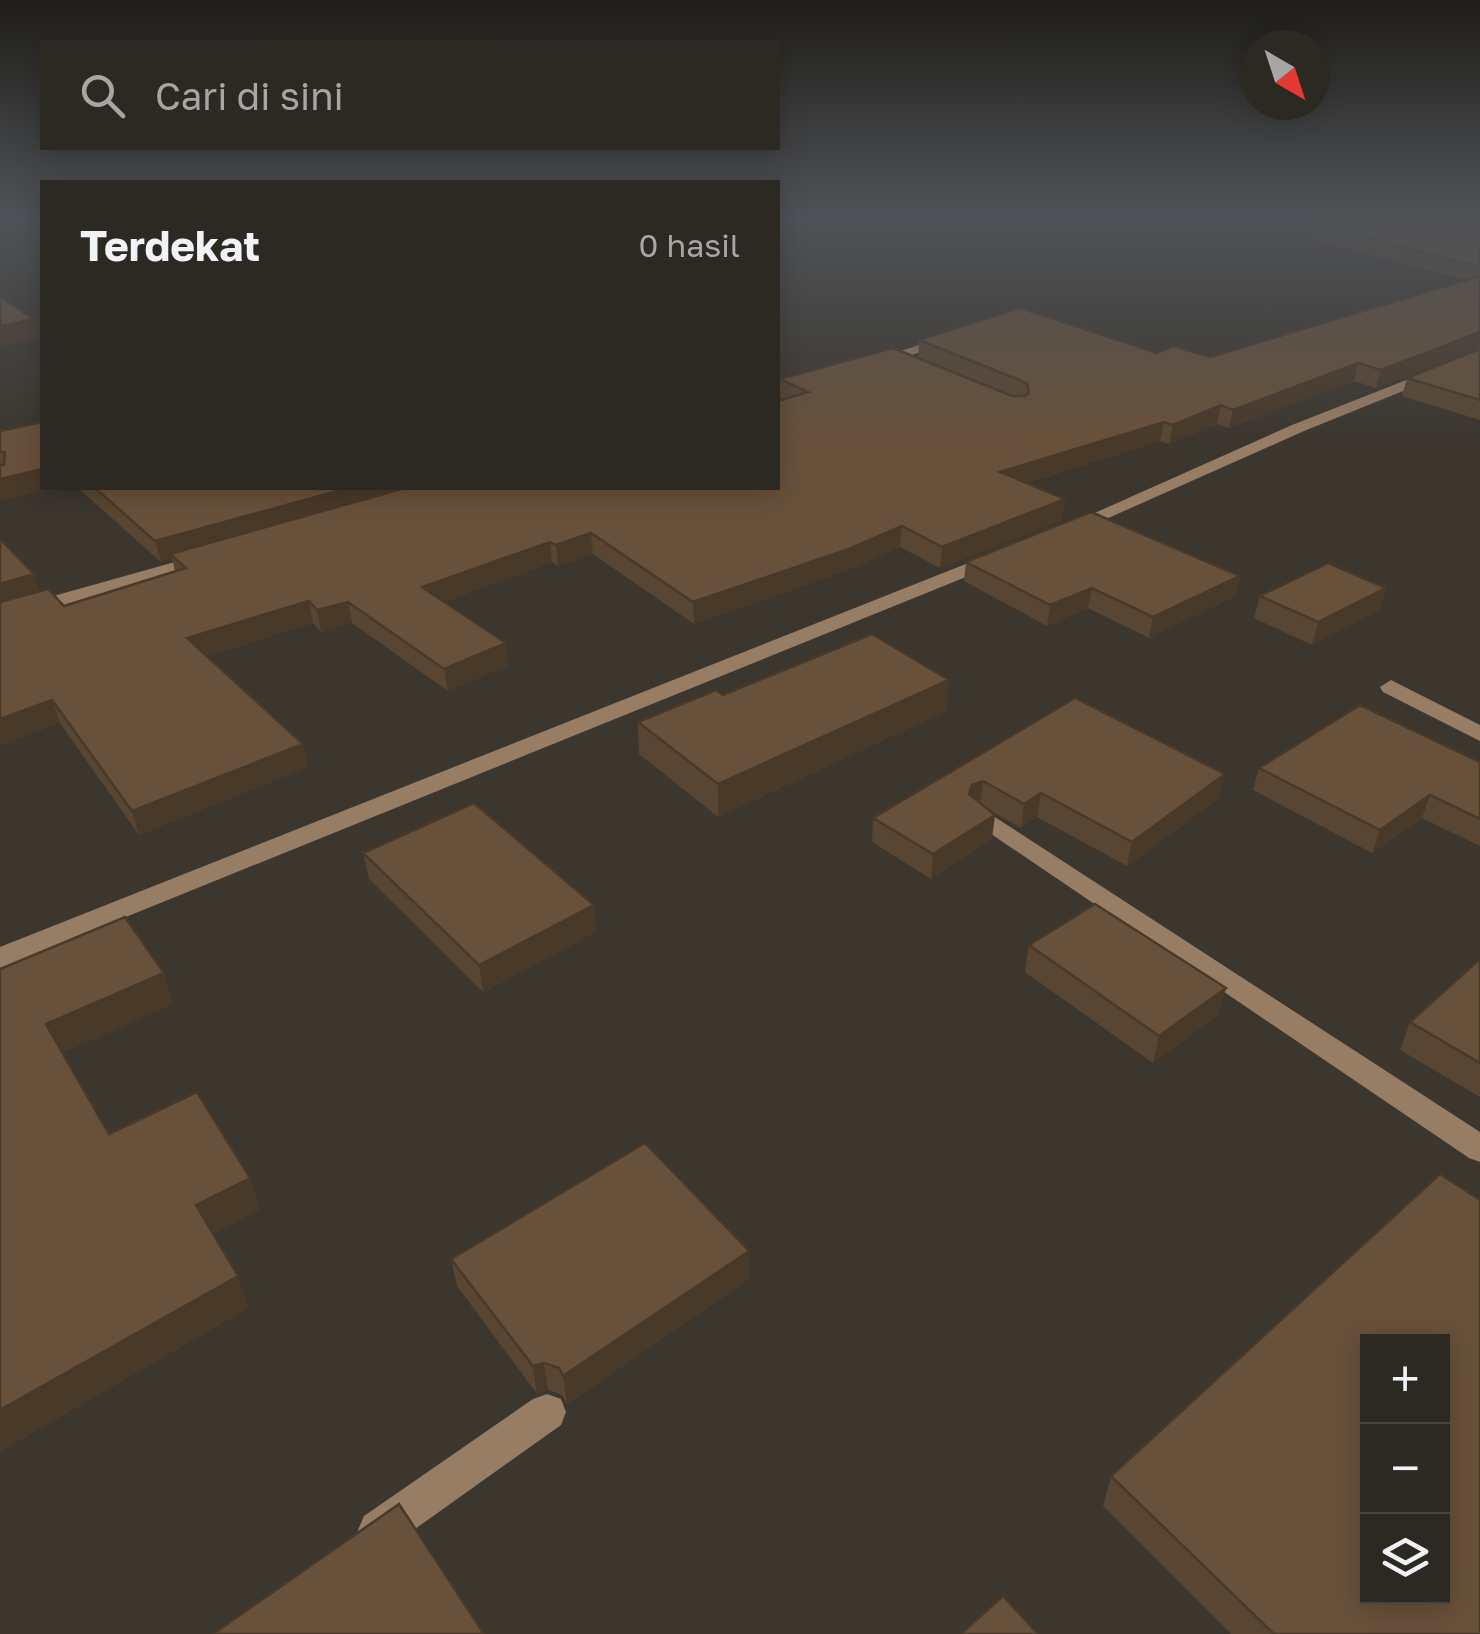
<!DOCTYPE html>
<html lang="id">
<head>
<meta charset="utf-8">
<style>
  body { margin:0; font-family:"Golos Text",sans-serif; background:#38342f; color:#f1f3f6 }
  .controls { position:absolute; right:30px; bottom:30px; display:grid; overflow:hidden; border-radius:0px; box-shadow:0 5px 25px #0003 }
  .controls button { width:90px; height:90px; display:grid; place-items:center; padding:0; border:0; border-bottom:2px solid #484440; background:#2c2822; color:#f1f3f6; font:50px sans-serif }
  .compass { position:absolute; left:1240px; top:30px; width:90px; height:90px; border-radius:50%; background:#2c2822; box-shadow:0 5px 25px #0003; rotate:141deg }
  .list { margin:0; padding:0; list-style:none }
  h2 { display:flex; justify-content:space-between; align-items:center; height:130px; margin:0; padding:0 40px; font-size:42px }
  h2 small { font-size:32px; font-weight:400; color:#a6a6a5 }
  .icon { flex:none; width:55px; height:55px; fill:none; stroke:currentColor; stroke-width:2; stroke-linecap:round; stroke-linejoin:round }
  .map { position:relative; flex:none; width:1480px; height:1634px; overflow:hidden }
  .search { position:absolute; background:#2c2822; box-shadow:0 5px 25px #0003; left:40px; top:40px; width:740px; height:110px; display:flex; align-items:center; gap:25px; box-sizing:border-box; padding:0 35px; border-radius:0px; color:#a6a6a5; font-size:38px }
  .panel { position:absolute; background:#2c2822; box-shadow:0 5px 25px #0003; left:40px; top:180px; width:740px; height:310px; border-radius:0px }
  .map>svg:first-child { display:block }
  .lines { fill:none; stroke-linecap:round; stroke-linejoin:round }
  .minor { fill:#987d65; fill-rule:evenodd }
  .wall { fill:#594632 }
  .shaded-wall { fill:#493929 }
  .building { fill:#68513a; stroke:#493929; stroke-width:2.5; fill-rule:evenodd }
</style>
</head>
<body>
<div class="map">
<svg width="1480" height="1634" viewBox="0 0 1480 1634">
  <rect width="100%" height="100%" fill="#3b362e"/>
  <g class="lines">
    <g class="minor">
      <polygon points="935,340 940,341 940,347 872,366 865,362"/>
      <polygon points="1480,351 1480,360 1304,431 1077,532 1063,532 1061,528 1292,425"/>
      <polygon points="996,552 1006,558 1003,562 0,968 0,947"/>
      <polygon points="207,553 217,559 214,563 0,623 0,611"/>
      <polygon points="1391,680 1480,725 1480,741 1383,692 1380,687"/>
      <polygon points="981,808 1480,1132 1480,1162 1469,1158 972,821 969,816 972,811"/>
      <polygon points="547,1394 561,1399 566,1412 561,1425 394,1544 379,1550 364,1544 358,1530 364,1516 533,1399"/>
    </g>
  </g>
  <g class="wall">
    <polygon points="1480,216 1480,348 1479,348 1376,388 1354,381 1229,428 1217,424 1169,444 1160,441 1026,483 1062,520 940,568 900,547 848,570 694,624 593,554 558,566 552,562 444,602 509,665 448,691 352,623 321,632 313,623 207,656 308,767 139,835 60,723 0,745 0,539 39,591 64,606 175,572 172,558 161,562 78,488 778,488 784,399 780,397 780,379 918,358 919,340 1157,353 1210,357 1466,280 1307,238 1311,223"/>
    <polygon points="1480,349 1480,420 1402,396 1407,378"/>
    <polygon points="0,431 54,488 0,500"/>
    <polygon points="966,562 1240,576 1235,596 1149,638 1088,608 1047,626 964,581"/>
    <polygon points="1386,588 1379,610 1312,645 1254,618 1260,596"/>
    <polygon points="949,680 946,711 718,817 639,754 638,722 723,695"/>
    <polygon points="1075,698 1219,798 1127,866 1037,817 1021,828 987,809 992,839 931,879 872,842 873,818"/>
    <polygon points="1480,762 1480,846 1422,818 1372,853 1253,790 1259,768"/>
    <polygon points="363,853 594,905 596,932 483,992 369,879"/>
    <polygon points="1029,945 1226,988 1218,1015 1153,1063 1025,972"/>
    <polygon points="1480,959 1480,1097 1400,1050 1410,1022"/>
    <polygon points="749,1251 749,1279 567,1404 562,1395 548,1390 537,1394 457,1286 451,1259"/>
    <polygon points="1111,1476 1480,1634 1231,1634 1103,1506"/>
  </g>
  <g class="shaded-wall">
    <polygon points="33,319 38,339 0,347 0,326"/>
    <polygon points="1480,332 1479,348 1376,388 1381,370"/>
    <polygon points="1358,363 1354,381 1229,428 1233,410"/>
    <polygon points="1221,405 1217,424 1169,444 1173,425"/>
    <polygon points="1164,422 1160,441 998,491 1000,472"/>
    <polygon points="42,469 42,488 54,488 0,500 0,479"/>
    <polygon points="348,488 406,488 170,554 172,558 161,562 155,541"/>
    <polygon points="1065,499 1062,520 940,568 942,547"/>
    <polygon points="902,526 900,547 848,570 694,624 693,602"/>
    <polygon points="591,533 593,554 558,566 556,545"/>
    <polygon points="550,542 552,562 425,609 422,587"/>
    <polygon points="34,574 41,596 0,608 0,584"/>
    <polygon points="1240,576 1235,596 1149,638 1153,617"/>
    <polygon points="1092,588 1088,608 1047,626 1050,605"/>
    <polygon points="1386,588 1379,610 1312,645 1318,622"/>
    <polygon points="309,601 313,623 193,660 187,638"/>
    <polygon points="348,602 352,623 321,632 317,610"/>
    <polygon points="506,643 509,665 448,691 444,669"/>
    <polygon points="949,680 946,711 718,817 718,784"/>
    <polygon points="52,700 60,723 0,745 0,719"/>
    <polygon points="303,744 308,767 139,835 132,811"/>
    <polygon points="1225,774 1219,798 1127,866 1132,842"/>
    <polygon points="983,781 980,804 969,794 972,785"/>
    <polygon points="1041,793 1037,817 1021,828 1024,804"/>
    <polygon points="1430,795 1422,818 1372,853 1380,830"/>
    <polygon points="995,815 992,839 931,879 933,854"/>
    <polygon points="594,905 596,932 483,992 479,965"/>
    <polygon points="164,973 174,1004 58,1055 46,1024"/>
    <polygon points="1226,988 1218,1015 1153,1063 1159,1036"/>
    <polygon points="250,1178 260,1210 207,1237 196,1205"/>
    <polygon points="749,1251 749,1279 567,1404 563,1376"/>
    <polygon points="238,1276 249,1308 0,1452 0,1410"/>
    <polygon points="544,1363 548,1390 537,1394 533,1366"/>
  </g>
  <g class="building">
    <polygon points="1338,216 1480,216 1480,267 1311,223"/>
    <polygon points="1480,276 1480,332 1381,370 1358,363 1233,410 1221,405 1173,425 1164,422 1000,472 1065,499 942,547 902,526 849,549 693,602 591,533 556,545 550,542 422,587 506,643 444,669 348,602 317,610 309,601 187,638 303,744 132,811 52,700 0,719 0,602 48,589 64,606 186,568 170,554 405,488 778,488 778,401 808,392 780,379 893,348 1012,396 1025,396 1029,393 1027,383 919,340 1020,308 1157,353 1173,346 1210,357"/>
    <polygon points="0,296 33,319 0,326"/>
    <polygon points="1480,349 1480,400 1407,378"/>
    <polygon points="42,422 42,469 0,479 0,465 4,465 5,452 0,452 0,431"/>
    <polygon points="95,488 348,488 155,541"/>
    <polygon points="1091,512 1240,576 1153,617 1092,588 1050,605 966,562"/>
    <polygon points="0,539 34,574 0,584"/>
    <polygon points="1328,563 1386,588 1318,622 1260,596"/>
    <polygon points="872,634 949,680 718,784 638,722 716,690 723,695"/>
    <polygon points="1075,698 1225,774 1132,842 1041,793 1024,804 983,781 972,785 969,794 995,815 933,854 873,818"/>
    <polygon points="1360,705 1480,762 1480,819 1430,795 1380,830 1259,768"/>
    <polygon points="474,803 594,905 479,965 363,853"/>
    <polygon points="1095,904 1226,988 1159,1036 1029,945"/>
    <polygon points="125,917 164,973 46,1024 109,1134 197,1092 250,1178 196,1205 238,1276 0,1410 0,969"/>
    <polygon points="1480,959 1480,1063 1410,1022"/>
    <polygon points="645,1143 749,1251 563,1376 559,1368 544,1363 533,1366 451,1259"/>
    <path d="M1440,1174L1480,1200V1634H1274L1111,1476ZM1368,1342H1442V1596H1368Z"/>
    <polygon points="399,1504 484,1634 213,1634"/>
    <polygon points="1003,1596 1038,1634 961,1634"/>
  </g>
  <linearGradient id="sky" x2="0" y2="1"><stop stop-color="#201e19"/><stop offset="0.49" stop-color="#4f5257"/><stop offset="1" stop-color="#4f5257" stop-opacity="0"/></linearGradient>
  <rect width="1480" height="444" fill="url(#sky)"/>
</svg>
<div class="controls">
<button>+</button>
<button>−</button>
<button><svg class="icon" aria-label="layers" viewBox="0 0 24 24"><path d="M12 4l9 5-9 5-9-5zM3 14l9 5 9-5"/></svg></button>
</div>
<svg class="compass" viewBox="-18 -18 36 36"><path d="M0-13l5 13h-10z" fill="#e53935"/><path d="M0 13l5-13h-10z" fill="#a6a6a5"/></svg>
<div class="search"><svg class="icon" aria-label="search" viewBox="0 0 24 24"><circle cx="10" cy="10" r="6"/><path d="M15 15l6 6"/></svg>Cari di sini</div>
<section class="panel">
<h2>Terdekat<small>0 hasil</small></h2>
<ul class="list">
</ul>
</section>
</div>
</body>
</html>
